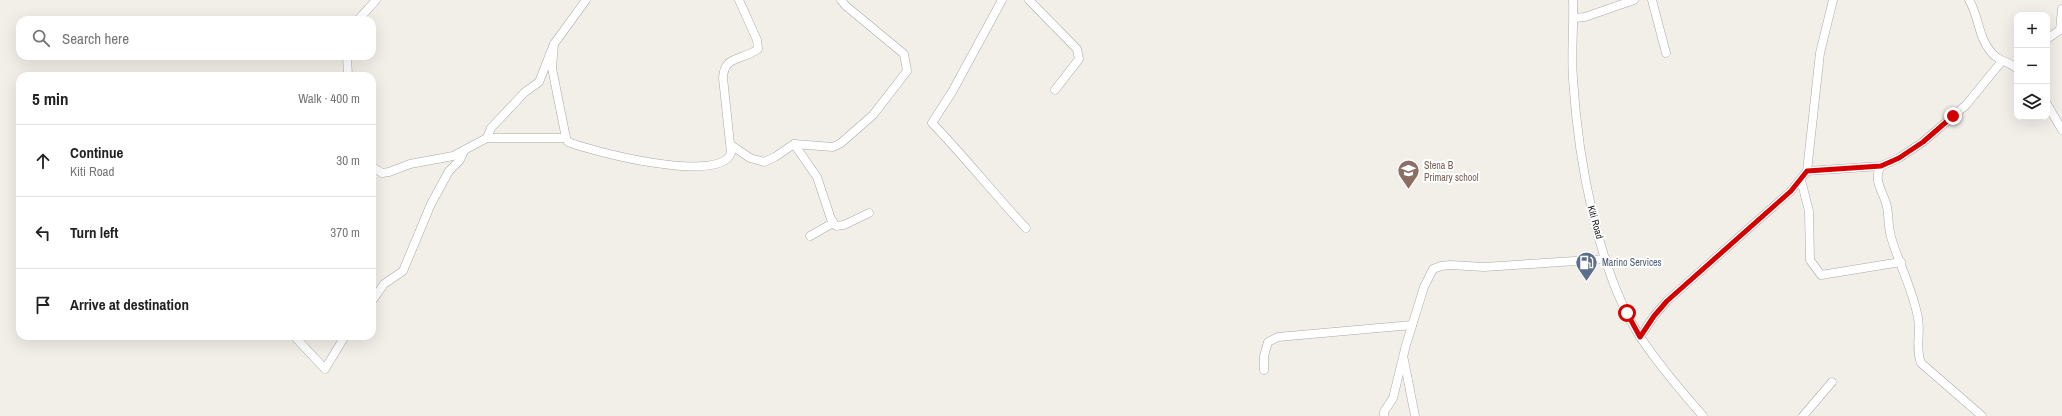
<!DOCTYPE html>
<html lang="en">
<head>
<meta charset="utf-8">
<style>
  body { margin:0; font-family:"Archivo Narrow",sans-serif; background:#f6f6f6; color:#222 }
  .controls { position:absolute; right:12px; top:12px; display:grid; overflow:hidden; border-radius:8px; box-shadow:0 4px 16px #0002 }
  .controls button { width:36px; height:36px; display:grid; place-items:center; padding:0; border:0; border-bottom:1px solid #e0e0e0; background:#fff; color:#222; font:20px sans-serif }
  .stop { position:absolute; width:12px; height:12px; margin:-9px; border:3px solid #d40000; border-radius:50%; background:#fff }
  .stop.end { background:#d40000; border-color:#fff; box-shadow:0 1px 4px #0008 }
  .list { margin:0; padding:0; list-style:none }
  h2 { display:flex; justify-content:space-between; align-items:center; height:52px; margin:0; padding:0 16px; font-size:17px }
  h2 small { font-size:13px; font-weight:400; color:#767676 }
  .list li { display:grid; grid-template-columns:26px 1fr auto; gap:12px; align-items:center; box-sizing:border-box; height:72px; padding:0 16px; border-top:1px solid #e0e0e0 }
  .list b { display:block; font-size:15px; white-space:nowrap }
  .list p { margin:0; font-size:13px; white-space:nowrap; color:#767676 }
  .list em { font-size:13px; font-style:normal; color:#767676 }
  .icon { flex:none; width:22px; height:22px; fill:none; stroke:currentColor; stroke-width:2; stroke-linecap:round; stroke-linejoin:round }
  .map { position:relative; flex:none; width:2062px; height:416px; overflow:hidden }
  .search { position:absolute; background:#fff; box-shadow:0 4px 16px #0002; left:16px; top:16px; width:360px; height:44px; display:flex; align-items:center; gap:10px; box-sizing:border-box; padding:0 14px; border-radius:12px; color:#767676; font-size:15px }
  .panel { position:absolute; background:#fff; box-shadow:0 4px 16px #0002; left:16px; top:72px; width:360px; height:268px; border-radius:12px }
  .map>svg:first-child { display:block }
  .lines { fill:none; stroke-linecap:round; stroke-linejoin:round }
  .minor-casing { stroke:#a9a9a9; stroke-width:9 }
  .minor { stroke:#fff; stroke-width:8 }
  .route { stroke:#d40000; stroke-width:5 }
  .labels { text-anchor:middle; stroke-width:4; stroke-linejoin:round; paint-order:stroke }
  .education-label { font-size:10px; fill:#785e54; stroke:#fff; text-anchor:start }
  .street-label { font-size:10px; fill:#222; stroke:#fff }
  .service-label { font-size:10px; fill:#4e5e75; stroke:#fff; text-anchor:start }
</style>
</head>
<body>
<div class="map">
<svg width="2062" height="416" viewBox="0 0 2062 416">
  <rect width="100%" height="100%" fill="#f2efe9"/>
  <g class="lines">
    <defs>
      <g id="minor">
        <path d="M1002,0L952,92L932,123C965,157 994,194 1026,228"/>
        <polyline points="1029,0 1077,49 1079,59 1055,90"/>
        <path d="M1573,0C1574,26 1571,53 1573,79C1578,157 1597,271 1641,338C1659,365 1681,391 1703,416"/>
        <polyline points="1652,0 1666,53"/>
        <path d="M1969,0C1979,16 1978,37 1991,52C1998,62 2008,60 2017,69"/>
        <polyline points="1574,18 1585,17 1634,0"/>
        <polyline points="358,20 376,0"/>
        <polyline points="2047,39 2060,30 2062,9"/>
        <path d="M554,44L552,68L566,138L568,142C592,151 719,185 731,153L723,78C724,55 742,61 758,49L757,40L739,0"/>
        <polyline points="347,56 348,76"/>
        <polyline points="2047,104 2062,130"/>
        <polyline points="487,138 566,138"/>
        <polyline points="794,144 817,177 831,219 836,226 844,225 869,213"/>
        <polyline points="731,145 750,158 764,162 775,157 794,144 833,147 841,143 873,115 907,71 904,54 846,6 841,0"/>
        <path d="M1881,166C1872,181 1884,192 1887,207C1889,217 1888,227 1891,237C1899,264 1913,290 1918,318C1921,333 1915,348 1921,363L1982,416"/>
        <polyline points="372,167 382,173 389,172 410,164 453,156 487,138 491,128 525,92 539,82 554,44 586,0"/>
        <polyline points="1807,171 1881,166 1899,158 1923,142 1966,105 2002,61"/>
        <polyline points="1801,180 1809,211 1810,260 1821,275 1901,262"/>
        <polyline points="810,236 833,223"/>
        <polyline points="372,301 384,284 403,271 431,204 449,171 460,160 464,151"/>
        <polyline points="294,336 325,369 345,336"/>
        <polyline points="1640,337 1654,316 1667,301 1791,191 1807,171 1820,53 1833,0"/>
        <polyline points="1404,360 1415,416"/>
        <polyline points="1264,370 1264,356 1268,342 1278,337 1412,325"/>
        <polyline points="1384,416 1384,412 1393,398 1406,345 1424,287 1433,269 1441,266 1450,265 1484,267 1606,259"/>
        <polyline points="1803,416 1832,382"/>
      </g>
    </defs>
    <use href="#minor" class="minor-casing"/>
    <use href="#minor" class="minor"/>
  </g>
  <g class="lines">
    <polyline class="route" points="1627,313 1640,337 1654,316 1667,301 1791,191 1807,171 1881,166 1899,158 1923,142 1953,116"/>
  </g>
  <defs>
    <symbol id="school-pin" viewBox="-11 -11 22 30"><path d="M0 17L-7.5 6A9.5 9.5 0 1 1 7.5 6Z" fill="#8d6e63" stroke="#fff"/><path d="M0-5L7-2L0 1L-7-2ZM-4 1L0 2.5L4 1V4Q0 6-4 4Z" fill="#fff"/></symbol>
    <symbol id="fuel-pin" viewBox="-11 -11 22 30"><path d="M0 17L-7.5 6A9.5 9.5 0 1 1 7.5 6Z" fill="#5c6f8a" stroke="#fff"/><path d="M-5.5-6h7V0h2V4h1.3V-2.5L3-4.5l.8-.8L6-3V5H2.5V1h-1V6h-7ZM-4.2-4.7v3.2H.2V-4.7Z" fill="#fff"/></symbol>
  </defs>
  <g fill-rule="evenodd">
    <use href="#school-pin" x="1396" y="158" width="25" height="34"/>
    <use href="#fuel-pin" x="1574" y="250" width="25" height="34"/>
  </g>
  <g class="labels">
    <g class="education-label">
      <text x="1424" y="169">Stena B<tspan x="1424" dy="12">Primary school</tspan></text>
    </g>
    <g class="street-label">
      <text transform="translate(1596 222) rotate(74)" y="4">Kiti Road</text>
    </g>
    <g class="service-label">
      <text x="1602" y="266">Marino Services</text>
    </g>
  </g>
</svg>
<div class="controls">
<button>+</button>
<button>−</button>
<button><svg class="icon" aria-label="layers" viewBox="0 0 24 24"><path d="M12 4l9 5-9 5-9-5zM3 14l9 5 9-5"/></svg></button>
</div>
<div class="stop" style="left:1627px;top:313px"></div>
<div class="stop end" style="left:1953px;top:116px"></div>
<div class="search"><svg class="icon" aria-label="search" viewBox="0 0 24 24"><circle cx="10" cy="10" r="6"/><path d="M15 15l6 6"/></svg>Search here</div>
<section class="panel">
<h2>5 min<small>Walk · 400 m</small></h2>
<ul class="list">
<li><svg class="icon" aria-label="ahead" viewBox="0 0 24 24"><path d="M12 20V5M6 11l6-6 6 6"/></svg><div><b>Continue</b><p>Kiti Road</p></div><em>30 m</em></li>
<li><svg class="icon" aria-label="left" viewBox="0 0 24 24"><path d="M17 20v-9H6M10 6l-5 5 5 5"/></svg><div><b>Turn left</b></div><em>370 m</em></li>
<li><svg class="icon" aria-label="arrive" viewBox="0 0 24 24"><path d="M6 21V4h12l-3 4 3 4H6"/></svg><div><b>Arrive at destination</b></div></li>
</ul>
</section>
</div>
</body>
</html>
